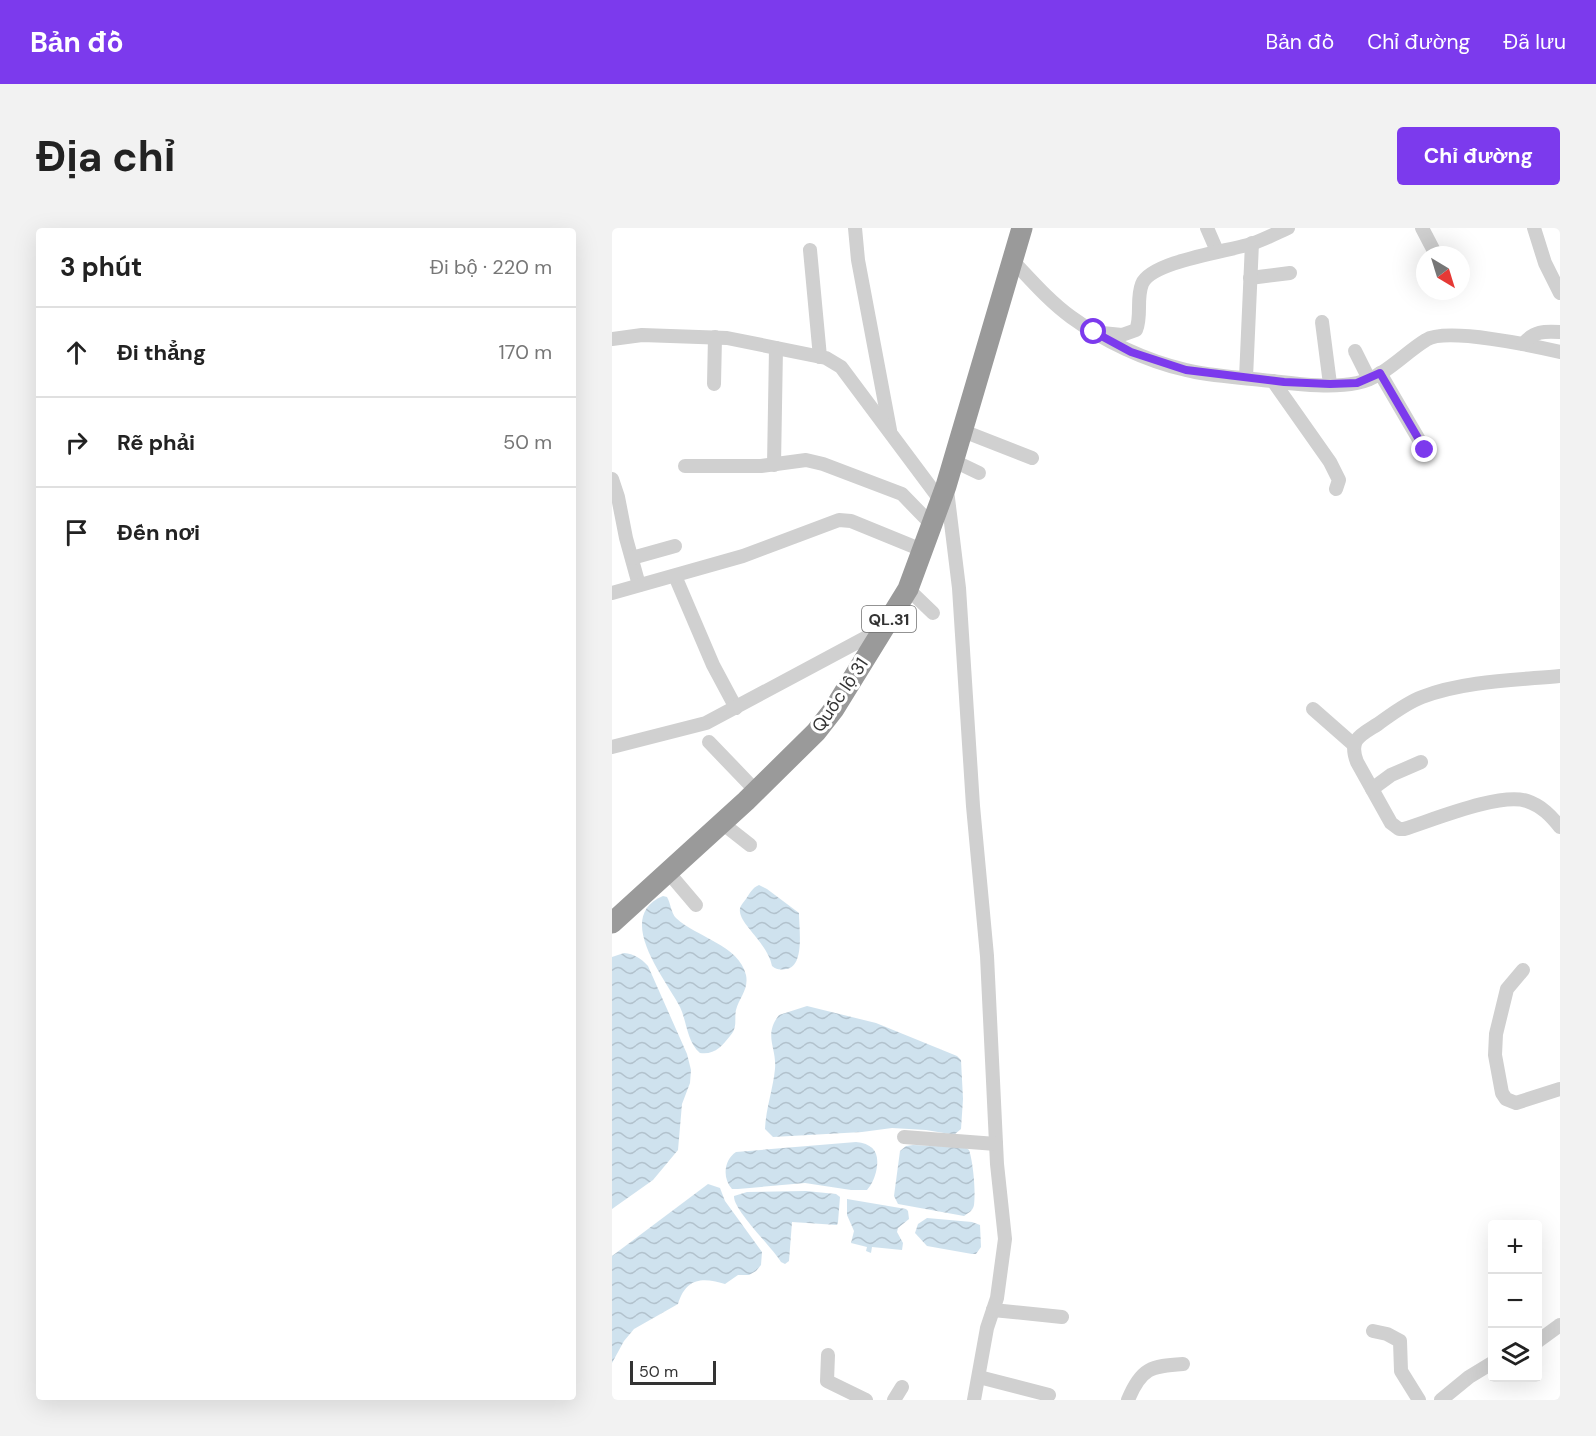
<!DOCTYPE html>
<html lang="vi">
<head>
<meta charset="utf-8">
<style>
  body { margin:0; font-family:"DM Sans",sans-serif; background:#f2f2f2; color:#222 }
  .controls { position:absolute; right:18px; bottom:18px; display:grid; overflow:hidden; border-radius:6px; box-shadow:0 6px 24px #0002 }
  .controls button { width:54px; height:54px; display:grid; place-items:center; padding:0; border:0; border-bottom:2px solid #e0e0e0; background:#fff; color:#222; font:30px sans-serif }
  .compass { position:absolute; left:804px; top:18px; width:54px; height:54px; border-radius:50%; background:#fff; box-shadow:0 6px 24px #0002; rotate:142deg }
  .scale { position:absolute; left:18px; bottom:15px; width:86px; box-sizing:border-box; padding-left:6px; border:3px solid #333; border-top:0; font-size:16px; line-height:21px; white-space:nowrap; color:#333; -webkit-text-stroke:4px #fff; paint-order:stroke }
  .stop { position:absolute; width:18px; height:18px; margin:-14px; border:4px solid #7c3aed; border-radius:50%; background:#fff }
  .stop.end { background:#7c3aed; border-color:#fff; box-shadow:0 2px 6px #0008 }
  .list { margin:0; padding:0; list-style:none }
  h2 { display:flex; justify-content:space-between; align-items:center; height:78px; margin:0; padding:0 24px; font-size:26px }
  h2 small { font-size:20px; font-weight:400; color:#767676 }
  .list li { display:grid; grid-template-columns:39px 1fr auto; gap:18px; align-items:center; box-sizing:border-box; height:90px; padding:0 24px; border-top:2px solid #e0e0e0 }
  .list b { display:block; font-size:22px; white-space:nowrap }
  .list em { font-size:20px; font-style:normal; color:#767676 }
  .icon { flex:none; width:33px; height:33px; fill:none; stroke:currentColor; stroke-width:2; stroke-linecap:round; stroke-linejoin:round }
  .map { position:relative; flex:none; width:948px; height:1172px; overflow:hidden; border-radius:6px }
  header { display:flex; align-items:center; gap:36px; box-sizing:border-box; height:84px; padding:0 30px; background:#7c3aed; color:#fff }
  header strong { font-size:28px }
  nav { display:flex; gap:33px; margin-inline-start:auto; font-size:21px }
  .intro { display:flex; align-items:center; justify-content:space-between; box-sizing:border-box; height:144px; padding:0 36px }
  h1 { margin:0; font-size:42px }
  .button { padding:15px 27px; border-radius:6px; background:#7c3aed; color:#fff; font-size:21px; font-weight:700 }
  main { display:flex; gap:36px; padding:0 36px }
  aside { flex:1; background:#fff; border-radius:6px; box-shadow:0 6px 24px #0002 }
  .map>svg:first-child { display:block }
  .water { fill:url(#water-waves) }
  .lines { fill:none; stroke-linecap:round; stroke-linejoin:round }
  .minor { stroke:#d0d0d0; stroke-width:14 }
  .highway { stroke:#9a9a9a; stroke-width:21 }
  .route { stroke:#7c3aed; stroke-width:8 }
  .labels { text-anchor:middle; stroke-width:6; stroke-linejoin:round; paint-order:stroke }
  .shield { fill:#fff; stroke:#707070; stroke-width:1.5 }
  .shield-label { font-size:16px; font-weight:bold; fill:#333 }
  .street-label { font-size:18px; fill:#333; stroke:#fff }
</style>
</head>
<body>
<header>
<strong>Bản đồ</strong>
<nav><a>Bản đồ</a><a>Chỉ đường</a><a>Đã lưu</a></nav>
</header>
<div class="intro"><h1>Địa chỉ</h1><a class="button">Chỉ đường</a></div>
<main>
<aside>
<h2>3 phút<small>Đi bộ · 220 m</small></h2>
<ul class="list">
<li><svg class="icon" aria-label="ahead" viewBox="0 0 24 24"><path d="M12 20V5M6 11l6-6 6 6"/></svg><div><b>Đi thẳng</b></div><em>170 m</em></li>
<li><svg class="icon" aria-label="right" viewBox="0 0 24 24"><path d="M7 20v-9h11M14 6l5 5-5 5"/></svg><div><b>Rẽ phải</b></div><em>50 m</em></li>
<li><svg class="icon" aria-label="arrive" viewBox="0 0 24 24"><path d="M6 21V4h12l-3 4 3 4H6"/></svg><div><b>Đến nơi</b></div></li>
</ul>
</aside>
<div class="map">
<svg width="948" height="1172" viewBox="0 0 948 1172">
  <defs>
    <pattern id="water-waves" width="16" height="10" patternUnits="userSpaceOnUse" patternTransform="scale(1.5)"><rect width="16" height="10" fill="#cfe2ee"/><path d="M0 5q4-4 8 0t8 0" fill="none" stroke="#b2c2cd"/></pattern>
  </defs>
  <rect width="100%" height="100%" fill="#fff"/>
  <g class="water">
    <path d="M147,657L155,661L187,685C187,700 193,739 174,741C168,742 165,742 160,738C156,716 129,697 128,684C127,679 131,675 134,671C138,665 140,660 147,657Z"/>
    <path d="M51,668L55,669C59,676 59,685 64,690C84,709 127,717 134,747C137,761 127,770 124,782C122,792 126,799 118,808C110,818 103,827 88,825C75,814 75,794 68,779C54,751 1,689 51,668Z"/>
    <path d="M12,725C22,726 29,730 36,738L75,826L79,842L78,855L70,876L66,922L41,952L0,981V729Z"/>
    <path d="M195,778L264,795L345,828L349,832L351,871L349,901L343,906H338L314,902L280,900L250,904L161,909L153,901C154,880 161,861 163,841C165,819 151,808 167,787Z"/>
    <path d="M244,914C263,916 268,926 264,944C262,951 260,956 255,962H239L193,955L126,961H120C110,950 112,932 124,924Z"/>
    <path d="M301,917L353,919L357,922C361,933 364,965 362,977C361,983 356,985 352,988L286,976L282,968L288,923L294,918Z"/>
    <path d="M96,956L108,960L113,973L150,1024L149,1037L144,1043L137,1047H126L113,1056C90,1049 74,1050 66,1076L22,1101L12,1113L0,1135V1028Z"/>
    <path d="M194,963L224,966L228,969L226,994L225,997L180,994L177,1033L173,1036L169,1034C160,1019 121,982 122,968L135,964Z"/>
    <polygon points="235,971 294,981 296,983 297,991 286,1000 285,1004 291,1015 290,1022 260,1019 259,1025 254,1023 255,1019 239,1015 242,1003 235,987"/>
    <polygon points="315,990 360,994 368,997 369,1019 364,1026 360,1026 315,1018 303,1005 306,996"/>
  </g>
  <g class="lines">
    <g class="minor">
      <polyline points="243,0 246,32 278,202"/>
      <polyline points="595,0 605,23"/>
      <polyline points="810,0 822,23"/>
      <polyline points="922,0 933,35 948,65"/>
      <polyline points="198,22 208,129"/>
      <path d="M400,32C419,52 437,73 459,89C492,113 534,133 574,142C598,148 625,149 650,152C680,155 716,161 745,155C773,149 791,126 814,112C834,99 923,118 948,124"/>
      <polyline points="638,50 678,45"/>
      <polyline points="710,94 718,156"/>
      <path d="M490,105L510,107L524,102C530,88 524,71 530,56C539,33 619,23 642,15C653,11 665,5 676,0"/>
      <polyline points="0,111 30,107 115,110 214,130 229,139 329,273"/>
      <path d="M911,116C922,103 932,103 948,104"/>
      <polyline points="743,123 757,151"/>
      <polyline points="768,145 813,222"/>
      <polyline points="634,150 640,15"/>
      <polyline points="661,153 718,234 727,252 724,261"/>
      <polyline points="102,156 103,109"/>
      <polyline points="351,203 420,230"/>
      <polyline points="342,233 367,245"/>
      <polyline points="162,237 164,120"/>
      <polyline points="73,238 149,238 194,232 211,236 290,266 320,297"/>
      <polyline points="0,251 6,269 14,310 27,357"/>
      <polyline points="335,262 347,360 361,578 375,728 385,936 393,1011 385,1070 375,1100 362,1172"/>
      <polyline points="20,330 63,318"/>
      <polyline points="63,348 101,437 124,480"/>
      <polyline points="296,361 321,385"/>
      <polyline points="0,365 131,328 227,292 239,293 310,322"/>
      <path d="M948,448C904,452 851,453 810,469C794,475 780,486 766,496C749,507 736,511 745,534L779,595L787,601H792C821,592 888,564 915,573C930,578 939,588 948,599"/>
      <polyline points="701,481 742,517"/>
      <polyline points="97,514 144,563"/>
      <polyline points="0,519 94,495 268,402"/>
      <polyline points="760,561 779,547 809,534"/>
      <polyline points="110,595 138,617"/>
      <polyline points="56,644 84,677"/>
      <polyline points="911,742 895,761 884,806 883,827 890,865 894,871 904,875 948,861"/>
      <polyline points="292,909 384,916"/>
      <polyline points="381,1082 450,1089"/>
      <polyline points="761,1103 775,1106 788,1113 789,1143 807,1172"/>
      <polyline points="926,1113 948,1097"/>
      <polyline points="216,1127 215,1153 254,1172"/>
      <polyline points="367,1149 437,1167"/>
      <polyline points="282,1172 290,1159"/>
      <path d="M516,1172C529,1140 539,1138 571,1136"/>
      <polyline points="829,1172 857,1149 880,1135"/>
    </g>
    <polyline class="highway" points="0,695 134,573 204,504 222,481 296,361 334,258 410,0"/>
  </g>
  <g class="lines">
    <polyline class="route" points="482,104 519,124 574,142 672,154 718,156 745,155 768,145 813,222"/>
  </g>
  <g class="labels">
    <rect class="shield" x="250" y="378" width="54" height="26" rx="4.5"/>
    <g class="shield-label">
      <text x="277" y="397">QL.31</text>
    </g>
    <g class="street-label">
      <text transform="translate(228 467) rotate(-56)" y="6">Quốc lộ 31</text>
    </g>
  </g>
</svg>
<div class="controls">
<button>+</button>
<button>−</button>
<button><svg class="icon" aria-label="layers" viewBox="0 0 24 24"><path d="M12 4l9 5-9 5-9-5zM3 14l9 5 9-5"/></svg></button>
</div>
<svg class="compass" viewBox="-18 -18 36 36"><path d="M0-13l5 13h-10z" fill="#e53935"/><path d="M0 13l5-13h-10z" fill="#767676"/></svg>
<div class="scale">50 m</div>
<div class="stop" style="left:482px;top:104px"></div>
<div class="stop end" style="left:813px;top:222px"></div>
</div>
</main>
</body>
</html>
